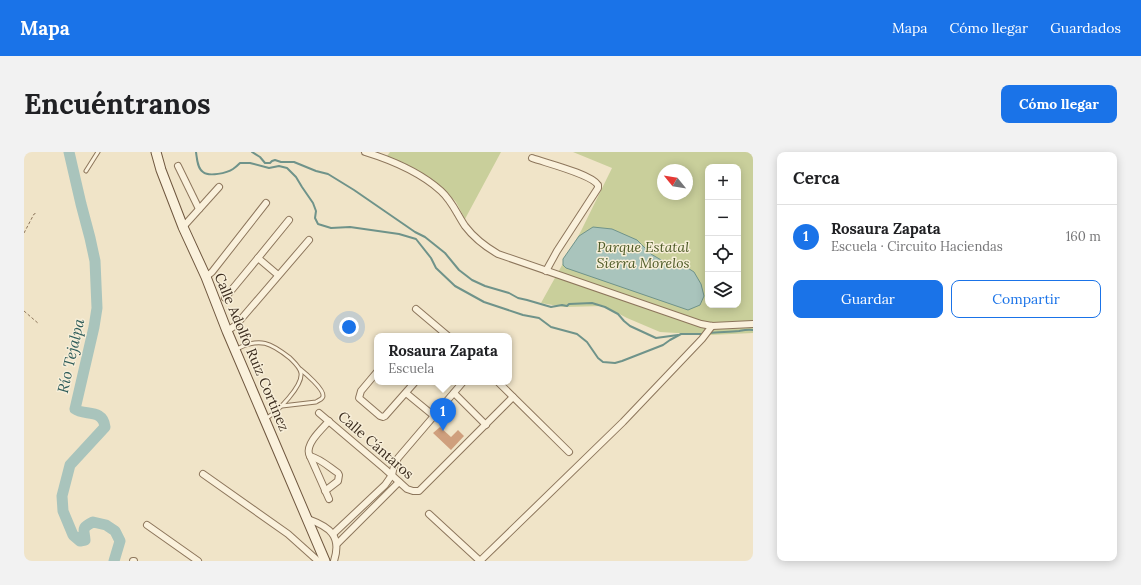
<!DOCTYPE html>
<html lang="es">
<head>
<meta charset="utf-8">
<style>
  body { margin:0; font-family:Lora,serif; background:#f2f2f2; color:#202124 }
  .controls { position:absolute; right:12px; top:12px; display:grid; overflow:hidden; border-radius:8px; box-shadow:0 2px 10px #0003 }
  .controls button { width:36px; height:36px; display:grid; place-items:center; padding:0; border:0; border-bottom:1px solid #e0e0e0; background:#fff; color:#202124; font:20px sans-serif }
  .compass { position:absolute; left:633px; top:12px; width:36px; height:36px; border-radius:50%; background:#fff; box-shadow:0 2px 10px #0003; rotate:300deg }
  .you { position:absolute; left:325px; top:175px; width:14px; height:14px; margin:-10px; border:3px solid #fff; border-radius:50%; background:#1a73e8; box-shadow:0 0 0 6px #1a73e833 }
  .badge { display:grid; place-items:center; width:26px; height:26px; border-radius:50%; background:#1a73e8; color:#fff; font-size:13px; font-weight:700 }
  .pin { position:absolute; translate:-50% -33px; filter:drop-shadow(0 1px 2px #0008) }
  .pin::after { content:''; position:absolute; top:21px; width:14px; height:12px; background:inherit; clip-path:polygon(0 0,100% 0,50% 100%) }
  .popup { position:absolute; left:350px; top:181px; width:138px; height:52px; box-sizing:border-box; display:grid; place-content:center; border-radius:8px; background:#fff; filter:drop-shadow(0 1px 3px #0005); font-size:13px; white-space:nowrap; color:#757577 }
  .popup b { font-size:15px; color:#202124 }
  .popup::after { content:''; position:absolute; left:50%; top:100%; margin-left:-8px; border:8px solid transparent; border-top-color:#fff }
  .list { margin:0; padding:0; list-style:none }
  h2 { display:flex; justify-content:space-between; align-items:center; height:52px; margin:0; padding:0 16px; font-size:17px }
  h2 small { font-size:13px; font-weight:400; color:#757577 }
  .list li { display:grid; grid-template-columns:26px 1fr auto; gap:12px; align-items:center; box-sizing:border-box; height:64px; padding:0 16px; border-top:1px solid #e0e0e0 }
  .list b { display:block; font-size:15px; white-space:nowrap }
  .list p { margin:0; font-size:13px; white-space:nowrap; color:#757577 }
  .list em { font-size:13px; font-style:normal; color:#757577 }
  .actions { display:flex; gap:8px; padding:12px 16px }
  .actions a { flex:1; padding:9px 0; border:1px solid #1a73e8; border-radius:8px; text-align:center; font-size:14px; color:#1a73e8 }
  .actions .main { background:#1a73e8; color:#fff }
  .icon { flex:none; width:22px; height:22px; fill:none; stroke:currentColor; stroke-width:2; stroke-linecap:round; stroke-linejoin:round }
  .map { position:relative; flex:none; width:729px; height:409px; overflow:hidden; border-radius:8px }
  header { display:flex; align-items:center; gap:24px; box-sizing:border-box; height:56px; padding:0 20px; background:#1a73e8; color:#fff }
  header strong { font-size:19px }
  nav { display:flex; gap:22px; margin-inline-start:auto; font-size:14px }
  .intro { display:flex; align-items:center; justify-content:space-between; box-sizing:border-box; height:96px; padding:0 24px }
  h1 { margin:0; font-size:28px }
  .button { padding:10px 18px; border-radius:8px; background:#1a73e8; color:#fff; font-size:14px; font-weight:700 }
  main { display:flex; gap:24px; padding:0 24px }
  aside { flex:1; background:#fff; border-radius:8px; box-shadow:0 2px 10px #0003 }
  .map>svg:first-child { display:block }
  .green { fill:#c9cf9b; fill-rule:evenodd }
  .water { fill:#a9c4bc; stroke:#6f938a }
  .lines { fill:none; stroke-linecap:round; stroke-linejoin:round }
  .stream { stroke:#6f938a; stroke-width:2 }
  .river { stroke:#a9c4bc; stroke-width:11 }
  .building { fill:#cf9f7d }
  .service-casing { stroke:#8d765c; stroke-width:5 }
  .minor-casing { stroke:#8d765c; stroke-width:8 }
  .secondary-casing { stroke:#6f573f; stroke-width:11 }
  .path { stroke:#8d765c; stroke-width:1; stroke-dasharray:3 2; stroke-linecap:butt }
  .service { stroke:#faf1dc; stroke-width:3 }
  .minor { stroke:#faf1dc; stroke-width:6 }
  .secondary { stroke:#faf1dc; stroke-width:9 }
  .labels { text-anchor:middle; stroke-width:3; stroke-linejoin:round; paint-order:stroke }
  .park-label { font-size:14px; font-style:italic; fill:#4d5a26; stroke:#f7eed8 }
  .street-label { font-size:14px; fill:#3d2e20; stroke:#f7eed8 }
  .water-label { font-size:15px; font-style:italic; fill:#2f5d5a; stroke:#f7eed8 }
</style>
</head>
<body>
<header>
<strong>Mapa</strong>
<nav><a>Mapa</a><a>Cómo llegar</a><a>Guardados</a></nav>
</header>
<div class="intro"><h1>Encuéntranos</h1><a class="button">Cómo llegar</a></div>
<main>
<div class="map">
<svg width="729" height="409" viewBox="0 0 729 409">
  <rect width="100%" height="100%" fill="#f0e4c8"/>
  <g class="green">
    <polygon points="366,0 477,0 441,67 432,50 418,35 396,20 363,4"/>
    <path d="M549,0H729V181L686,183L636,180L603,166L580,154L540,155L517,151L557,79L588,16ZM684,15H714V153H684ZM639,18H663V42H639Z"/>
  </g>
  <polygon class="water" points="569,75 588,77 613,88 627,102 644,112 656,111 670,120 677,132 680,144 676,153 664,158 542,116 539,113 539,107 555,84"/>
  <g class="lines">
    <g class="stream">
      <path d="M172,0C173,6 173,16 179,20C185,25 203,21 209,17C212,15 214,13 216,11H226L245,16L255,14L263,16L272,25L278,35L289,51L292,59L291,66L294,72L307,76L326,75L375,82L392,87L407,106L412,116L431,134L460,150L499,163L515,166L527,175L553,182L563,190L574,206L579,210L591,211L598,209L639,193L646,188L657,182H680"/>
      <polyline points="228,0 236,5 241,11 246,11 248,9 251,8 257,10 270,10 292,19 304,22 330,38 391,80 401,85 421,101 435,118 448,128 461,134 485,141 494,146 503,148 527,155 538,153 543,154 545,152 568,151 581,155 594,162 600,169 606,174 632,186 654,183"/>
      <path d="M685,181C695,180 705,180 715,179C720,178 724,177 729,178"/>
    </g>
    <path class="river" d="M45,0L57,52L66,86L71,109L73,156L70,175L51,257C60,264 79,256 81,275L46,313L38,344L39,359L49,383L56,389L61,388C60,377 57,376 69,370L82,373L91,379L96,389L90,409"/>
  </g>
  <polygon class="building" points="416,275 427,285 434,278 440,284 427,298 409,281"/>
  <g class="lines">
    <defs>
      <g id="service">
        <polyline points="62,19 74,0"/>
        <path d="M213,197C236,185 247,191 266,206C270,210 276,215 277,221C279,234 254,259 243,266"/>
        <path d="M258,254L292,250C295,248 299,247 299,244C300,237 281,221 276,217"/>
      </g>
      <g id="minor">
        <path d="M341,0C367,8 397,21 417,39C428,49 433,62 441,74C450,86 462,95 474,102L677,172L688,174L729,172"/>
        <path d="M508,6C522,11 567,22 574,33V36L533,99L522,119"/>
        <polyline points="154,14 175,57"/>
        <polyline points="159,75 195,35"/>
        <polyline points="254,123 234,106 265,68"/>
        <polyline points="182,125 188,120 242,51"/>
        <polyline points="201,146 234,106"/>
        <polyline points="392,157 424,184"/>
        <polyline points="203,179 212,173 285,88"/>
        <polyline points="353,220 337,239 335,246 356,264 359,265 361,264 391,230"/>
        <polyline points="474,230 545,300"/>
        <polyline points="382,241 410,264"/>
        <polyline points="430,241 462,273"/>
        <polyline points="295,261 361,317 383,337 389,339 395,339 489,245"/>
        <path d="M286,304C297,307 305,315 314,321L315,323L314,329L301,339"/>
        <polyline points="179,322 264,382 293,408"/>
        <path d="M305,347L285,302C282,291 298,277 305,269"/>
        <polyline points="405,362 456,409"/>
        <path d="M284,367C306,375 318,384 310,409"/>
        <polyline points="123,373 174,409"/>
        <polyline points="309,382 361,333 368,323 370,314 374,306 439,230"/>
        <polyline points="313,392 375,330"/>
        <polyline points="109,409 110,409"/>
        <polyline points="456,409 599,270 678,187 688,174"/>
      </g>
      <polyline id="secondary" points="132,0 137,18 159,75 182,125 203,179 301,409"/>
    </defs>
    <use href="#service" class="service-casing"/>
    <use href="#minor" class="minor-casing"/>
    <use href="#secondary" class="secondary-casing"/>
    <g class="path">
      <polyline points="0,81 10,62 13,61"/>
      <polyline points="0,159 15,172"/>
    </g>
    <use href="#service" class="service"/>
    <use href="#minor" class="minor"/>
    <use href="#secondary" class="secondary"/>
  </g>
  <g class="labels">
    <g class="park-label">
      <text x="619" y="100">Parque Estatal<tspan x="619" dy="16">Sierra Morelos</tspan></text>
    </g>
    <g class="street-label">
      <text transform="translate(228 200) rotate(67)" y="5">Calle Adolfo Ruiz Cortinez</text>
      <text transform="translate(352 293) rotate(41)" y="5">Calle Cántaros</text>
    </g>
    <g class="water-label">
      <text transform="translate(47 204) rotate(-77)" y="5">Río Tejalpa</text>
    </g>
  </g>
</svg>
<div class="controls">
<button>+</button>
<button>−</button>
<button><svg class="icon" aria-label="locate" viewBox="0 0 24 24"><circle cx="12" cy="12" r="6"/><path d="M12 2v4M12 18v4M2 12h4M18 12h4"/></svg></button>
<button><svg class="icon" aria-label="layers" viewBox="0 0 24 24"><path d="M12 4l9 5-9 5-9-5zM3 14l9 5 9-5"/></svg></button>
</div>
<svg class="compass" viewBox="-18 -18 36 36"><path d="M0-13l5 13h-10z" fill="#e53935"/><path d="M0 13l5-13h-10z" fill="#757577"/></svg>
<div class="you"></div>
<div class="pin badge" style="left:419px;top:279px">1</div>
<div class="popup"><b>Rosaura Zapata</b>Escuela</div>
</div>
<aside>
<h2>Cerca<small></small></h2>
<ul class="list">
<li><span class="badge">1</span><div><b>Rosaura Zapata</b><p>Escuela · Circuito Haciendas</p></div><em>160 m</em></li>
</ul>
<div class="actions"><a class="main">Guardar</a><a>Compartir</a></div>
</aside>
</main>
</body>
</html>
